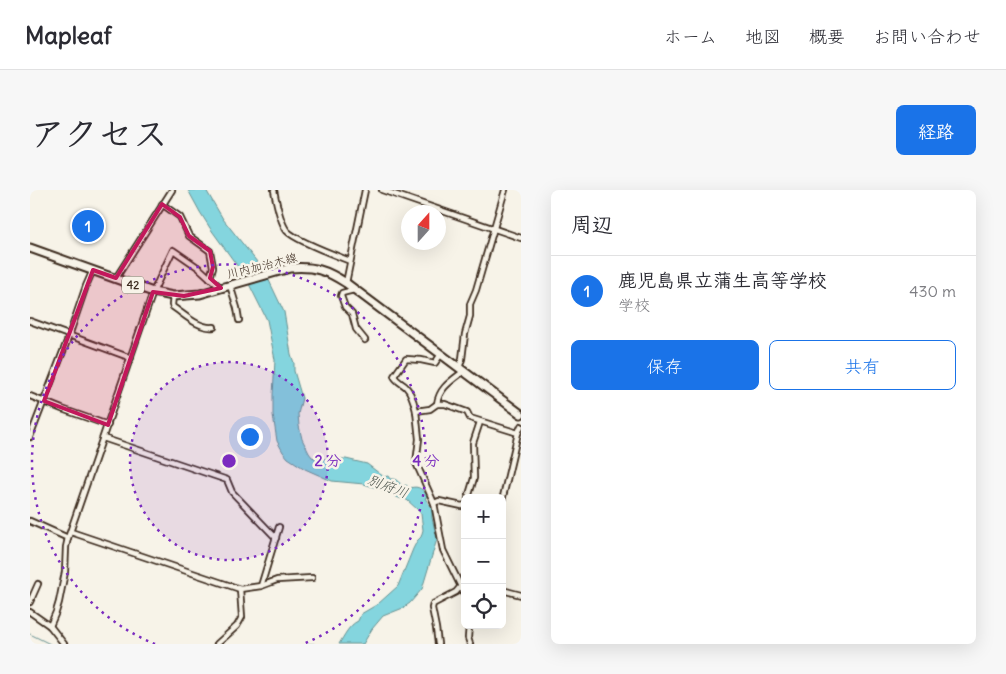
<!DOCTYPE html>
<html lang="ja">
<head>
<meta charset="utf-8">
<style>
  body { margin:0; font-family:Delius,"Klee One",sans-serif; background:#f7f7f7; color:#2b2b33 }
  .controls { position:absolute; right:15px; bottom:15px; display:grid; overflow:hidden; border-radius:8px; box-shadow:0 5px 20px #0002 }
  .controls button { width:45px; height:45px; display:grid; place-items:center; padding:0; border:0; border-bottom:1px solid #e1e1e2; background:#fff; color:#2b2b33; font:25px sans-serif }
  .compass { position:absolute; left:371px; top:15px; width:45px; height:45px; border-radius:50%; background:#fff; box-shadow:0 5px 20px #0002; rotate:21deg }
  .you { position:absolute; left:219px; top:246px; width:18px; height:18px; margin:-12px; border:4px solid #fff; border-radius:50%; background:#1a73e8; box-shadow:0 0 0 8px #1a73e833 }
  .badge { display:grid; place-items:center; width:32px; height:32px; border-radius:50%; background:#1a73e8; color:#fff; font-size:16px; font-weight:700 }
  .pin { position:absolute; translate:-50% -50%; border:2px solid #fff; box-shadow:0 1px 5px #0006 }
  .list { margin:0; padding:0; list-style:none }
  h2 { display:flex; justify-content:space-between; align-items:center; height:65px; margin:0; padding:0 20px; font-size:21px }
  h2 small { font-size:16px; font-weight:400; color:#7c7c81 }
  .list li { display:grid; grid-template-columns:32px 1fr auto; gap:15px; align-items:center; box-sizing:border-box; height:70px; padding:0 20px; border-top:1px solid #e1e1e2 }
  .list b { display:block; font-size:19px; white-space:nowrap }
  .list p { margin:0; font-size:16px; white-space:nowrap; color:#7c7c81 }
  .list em { font-size:16px; font-style:normal; color:#7c7c81 }
  .actions { display:flex; gap:10px; padding:15px 20px }
  .actions a { flex:1; padding:11px 0; border:1px solid #1a73e8; border-radius:8px; text-align:center; font-size:18px; color:#1a73e8 }
  .actions .main { background:#1a73e8; color:#fff }
  .icon { flex:none; width:28px; height:28px; fill:none; stroke:currentColor; stroke-width:2; stroke-linecap:round; stroke-linejoin:round }
  .map { position:relative; flex:none; width:491px; height:454px; overflow:hidden; border-radius:8px }
  header { display:flex; align-items:center; gap:30px; box-sizing:border-box; height:70px; padding:0 25px; background:#fff; border-bottom:1px solid #e1e1e2 }
  header strong { font-size:24px }
  nav { display:flex; gap:28px; margin-inline-start:auto; font-size:18px }
  .intro { display:flex; align-items:center; justify-content:space-between; box-sizing:border-box; height:120px; padding:0 30px }
  h1 { margin:0; font-size:35px }
  .button { padding:12px 22px; border-radius:8px; background:#1a73e8; color:#fff; font-size:18px; font-weight:700 }
  main { display:flex; gap:30px; padding:0 30px }
  aside { flex:1; background:#fff; border-radius:8px; box-shadow:0 5px 20px #0002 }
  .map>svg:first-child { display:block }
  .water { fill:#84d5de; stroke:#679191 }
  .lines { fill:none; stroke-linecap:round; stroke-linejoin:round }
  .stream { stroke:#679191; stroke-width:1 }
  .minor-casing { stroke:#3b2a1e; stroke-width:8 }
  .primary-casing { stroke:#3b2a1e; stroke-width:11 }
  .minor { stroke:#f7f3e8; stroke-width:4.5 }
  .primary { stroke:#f7f3e8; stroke-width:7 }
  .marked { fill:#c2185b; fill-opacity:0.2; stroke:#c2185b; stroke-width:4; stroke-linejoin:round }
  .ring { fill:none; stroke:#7b2cbf; stroke-width:2.5; stroke-dasharray:2.5 5 }
  .labels { text-anchor:middle; stroke-width:5; stroke-linejoin:round; paint-order:stroke }
  .shield { fill:#f7f3e8; stroke:#73665b; stroke-width:1 }
  .shield-label { font-size:11px; font-weight:bold; fill:#3b2a1e }
  .street-label { font-size:12px; fill:#3b2a1e; stroke:#f7f3e8 }
  .water-label { font-size:14px; font-style:italic; fill:#4d554e; stroke:#f7f3e8 }
  .centre { fill:#7b2cbf; stroke:#f7f3e8; stroke-width:2.5 }
  .ring-label { font-size:15px; text-anchor:middle; font-weight:bold; fill:#7b2cbf; stroke:#f7f3e8; stroke-width:5; stroke-linejoin:round; paint-order:stroke }
</style>
</head>
<body>
<header>
<strong>Mapleaf</strong>
<nav><a>ホーム</a><a>地図</a><a>概要</a><a>お問い合わせ</a></nav>
</header>
<div class="intro"><h1>アクセス</h1><a class="button">経路</a></div>
<main>
<div class="map">
<svg width="491" height="454" viewBox="0 0 491 454">
  <rect width="100%" height="100%" fill="#f7f3e8"/>
  <filter id="ink" filterUnits="userSpaceOnUse"><feTurbulence type="fractalNoise" baseFrequency=".02" numOctaves="2"/><feDisplacementMap in="SourceGraphic" scale="10" xChannelSelector="R" yChannelSelector="G"/><feConvolveMatrix kernelMatrix="1 2 1 2 8 2 1 2 1" color-interpolation-filters="sRGB"/></filter>
  <g filter="url(#ink)">
    <path class="water" d="M158,0H176L193,29L235,82L254,122L261,164L264,173V181L272,208L268,224L269,236L272,249L279,263L282,267L288,269H316L337,274L354,287L358,286L360,289H365L373,296L376,295L380,298C389,295 393,300 398,306L395,308L402,319V328L407,349L392,399L380,413L373,418L353,426L342,439L333,454H309C314,446 319,435 328,431L331,424L348,414L368,396L383,359L387,351L391,347L393,340L391,324L388,320L377,310L369,308L347,298L334,294L302,291L275,279L258,268L253,262L247,251L243,225V205L245,170L237,130L216,88L180,38L170,22Z"/>
    <g class="lines">
      <g class="stream">
        <polyline points="0,444 20,454"/>
        <polyline points="278,454 284,454"/>
      </g>
      <defs>
        <g id="minor">
          <path d="M244,0C246,11 250,32 257,41C265,50 307,66 320,71"/>
          <polyline points="352,0 491,48"/>
          <polyline points="132,14 150,27 159,46 180,61 183,77 180,88"/>
          <polyline points="86,88 142,0"/>
          <polyline points="316,93 335,0"/>
          <polyline points="200,95 207,118 209,130"/>
          <polyline points="324,100 312,103 311,106 315,117 322,124 326,139 335,150"/>
          <path d="M143,106L142,115L143,117C155,125 169,139 184,137"/>
          <polyline points="0,131 101,168"/>
          <polyline points="429,178 432,169 435,144 440,126 440,114 446,100 475,0"/>
          <polyline points="0,206 32,219 78,235"/>
          <path d="M407,214C409,198 421,191 434,181"/>
          <path d="M386,221C384,213 382,203 376,197C372,193 367,192 364,186L376,169L391,170L405,173L411,164"/>
          <polyline points="0,247 39,146 56,96 63,80"/>
          <polyline points="73,248 197,290 202,302 246,348"/>
          <polyline points="438,308 444,288 443,253 450,232"/>
          <polyline points="472,311 488,243 491,236"/>
          <polyline points="404,313 409,311 432,316 435,315"/>
          <polyline points="0,331 38,348"/>
          <polyline points="41,342 210,399 231,396 247,390 282,388"/>
          <polyline points="231,396 249,337"/>
          <polyline points="472,400 491,405"/>
          <polyline points="435,405 413,360 404,313 386,273 389,249 386,221 400,219 407,214 415,214 437,222 440,228 488,243"/>
          <polyline points="0,412 8,394"/>
          <polyline points="0,422 20,436 34,454"/>
          <polyline points="439,435 438,448 440,454"/>
          <polyline points="20,436 26,422 29,412 35,382 36,357 38,348 123,102 143,60 169,78 191,98"/>
          <polyline points="187,454 207,436 212,427 210,399"/>
          <polyline points="408,454 406,438 402,418 403,414 426,402 431,396 435,395"/>
        </g>
        <path id="primary" d="M0,58L123,102L143,106L170,104L260,78C284,76 296,80 316,93L491,224"/>
      </defs>
      <use href="#minor" class="minor-casing"/>
      <use href="#primary" class="primary-casing"/>
      <use href="#minor" class="minor"/>
      <use href="#primary" class="primary"/>
    </g>
  </g>
  <path class="marked" d="M132,14L150,27L159,46L180,61L183,77L180,88L191,98L154,106L123,102L78,235L14,211L63,80L86,88Z"/>
  <circle cx="199" cy="271" r="99" fill="#7b2cbf" fill-opacity=".12"/>
  <g class="ring">
    <circle cx="199" cy="271" r="99"/>
    <path d="M125 454A197 197 0 1 1 273 454"/>
  </g>
  <g class="labels">
    <rect class="shield" x="92" y="86.5" width="22" height="17" rx="4"/>
    <g class="shield-label">
      <text x="103" y="99">42</text>
    </g>
    <g class="street-label">
      <text transform="translate(232 76) rotate(-14)" y="4">川内加治木線</text>
    </g>
    <g class="water-label">
      <text transform="translate(358 296) rotate(21)" y="5">別府川</text>
    </g>
  </g>
  <circle cx="199" cy="271" r="8" class="centre"/>
  <g class="ring-label">
    <text x="298" y="276">2 分</text>
    <text x="396" y="276">4 分</text>
  </g>
</svg>
<div class="controls">
<button>+</button>
<button>−</button>
<button><svg class="icon" aria-label="locate" viewBox="0 0 24 24"><circle cx="12" cy="12" r="6"/><path d="M12 2v4M12 18v4M2 12h4M18 12h4"/></svg></button>
</div>
<svg class="compass" viewBox="-18 -18 36 36"><path d="M0-13l5 13h-10z" fill="#e53935"/><path d="M0 13l5-13h-10z" fill="#7c7c81"/></svg>
<div class="you"></div>
<div class="pin badge" style="left:58px;top:36px">1</div>
</div>
<aside>
<h2>周辺<small></small></h2>
<ul class="list">
<li><span class="badge">1</span><div><b>鹿児島県立蒲生高等学校</b><p>学校</p></div><em>430 m</em></li>
</ul>
<div class="actions"><a class="main">保存</a><a>共有</a></div>
</aside>
</main>
</body>
</html>
